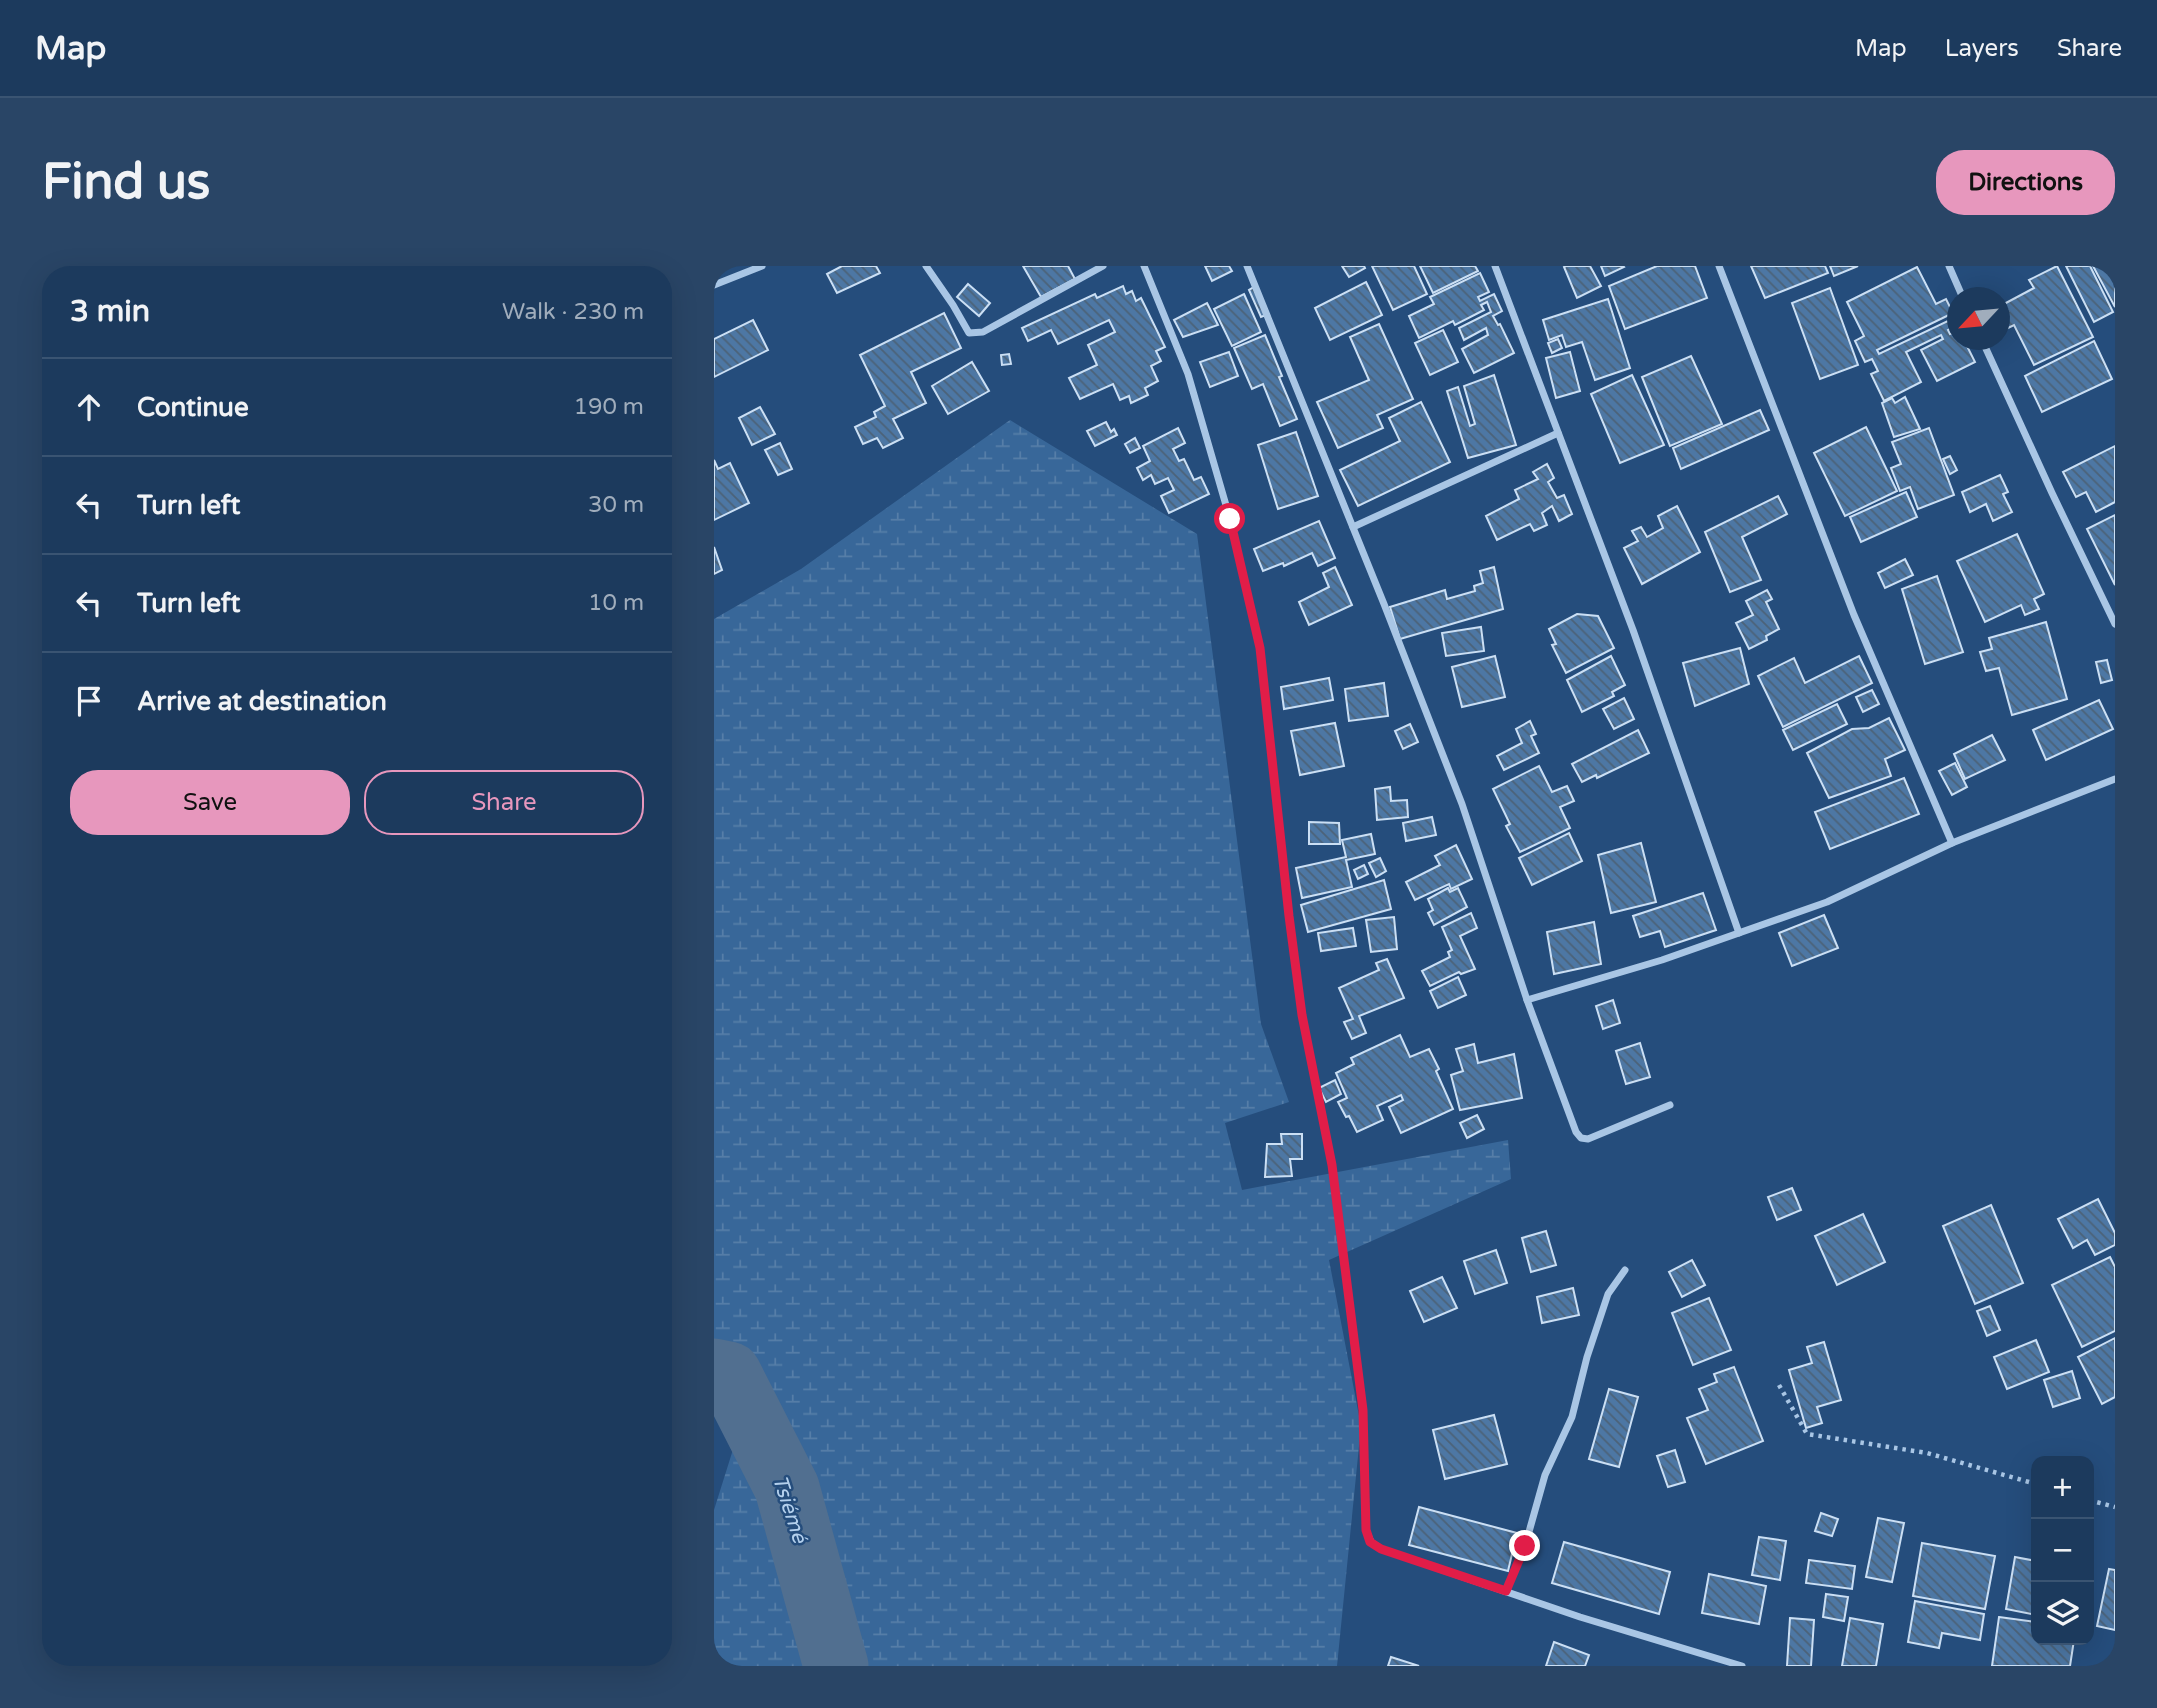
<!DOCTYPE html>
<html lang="en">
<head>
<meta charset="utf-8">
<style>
  body { margin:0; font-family:"Varela Round",sans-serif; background:#294566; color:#f1f3f6 }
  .controls { position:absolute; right:21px; bottom:21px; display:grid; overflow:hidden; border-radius:14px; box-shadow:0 7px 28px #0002 }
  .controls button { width:63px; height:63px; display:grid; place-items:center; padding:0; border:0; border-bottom:2px solid #3a5472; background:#1c3a5d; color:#f1f3f6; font:35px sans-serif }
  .compass { position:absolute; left:1233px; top:21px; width:63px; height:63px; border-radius:50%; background:#1c3a5d; box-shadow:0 7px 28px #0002; rotate:244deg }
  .stop { position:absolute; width:21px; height:21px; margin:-16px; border:5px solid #e11d48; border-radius:50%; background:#fff }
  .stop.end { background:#e11d48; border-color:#fff; box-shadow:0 2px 7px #0008 }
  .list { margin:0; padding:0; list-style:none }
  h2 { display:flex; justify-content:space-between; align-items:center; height:91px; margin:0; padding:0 28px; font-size:30px }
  h2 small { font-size:23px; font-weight:400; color:#a0adbc }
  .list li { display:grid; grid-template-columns:46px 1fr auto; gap:21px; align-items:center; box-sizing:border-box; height:98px; padding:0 28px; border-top:2px solid #3a5472 }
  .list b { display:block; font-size:26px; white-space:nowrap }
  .list em { font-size:23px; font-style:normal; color:#a0adbc }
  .actions { display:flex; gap:14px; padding:21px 28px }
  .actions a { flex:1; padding:16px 0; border:2px solid #e797bd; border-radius:28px; text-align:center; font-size:24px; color:#e797bd }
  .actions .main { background:#e797bd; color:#111 }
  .icon { flex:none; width:38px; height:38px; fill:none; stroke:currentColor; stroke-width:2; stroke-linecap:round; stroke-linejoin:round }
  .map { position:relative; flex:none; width:1401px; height:1400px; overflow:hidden; border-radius:28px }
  header { display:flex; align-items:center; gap:42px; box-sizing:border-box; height:98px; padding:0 35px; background:#1c3a5d; border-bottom:2px solid #3a5472 }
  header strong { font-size:33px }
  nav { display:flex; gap:38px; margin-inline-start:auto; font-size:24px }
  .intro { display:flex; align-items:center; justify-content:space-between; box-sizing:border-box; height:168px; padding:0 42px }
  h1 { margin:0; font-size:49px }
  .button { padding:18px 32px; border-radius:28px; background:#e797bd; color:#111; font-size:24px; font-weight:700 }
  main { display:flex; gap:42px; padding:0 42px }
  aside { flex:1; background:#1c3a5d; border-radius:28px; box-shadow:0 7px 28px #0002 }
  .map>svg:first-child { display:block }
  .wetland { fill:url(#wetland-marsh) }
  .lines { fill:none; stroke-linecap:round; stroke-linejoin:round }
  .river { stroke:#516f90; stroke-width:65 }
  .building { fill:url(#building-back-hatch); stroke:#cbdff4; stroke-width:2 }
  .path { stroke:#a9c6e5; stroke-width:4.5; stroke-dasharray:3.5 5; stroke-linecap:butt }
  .minor { stroke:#a9c6e5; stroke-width:7 }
  .route { stroke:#e11d48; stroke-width:9 }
  .labels { text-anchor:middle; stroke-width:5; stroke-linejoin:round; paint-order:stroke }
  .water-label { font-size:21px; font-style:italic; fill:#b4d0ed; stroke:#254d7c }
</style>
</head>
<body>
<header>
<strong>Map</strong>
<nav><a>Map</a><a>Layers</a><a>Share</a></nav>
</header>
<div class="intro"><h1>Find us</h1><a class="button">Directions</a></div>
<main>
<aside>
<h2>3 min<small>Walk · 230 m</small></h2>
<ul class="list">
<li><svg class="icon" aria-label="ahead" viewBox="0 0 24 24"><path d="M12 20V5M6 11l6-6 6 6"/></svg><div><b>Continue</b></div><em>190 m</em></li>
<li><svg class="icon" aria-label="left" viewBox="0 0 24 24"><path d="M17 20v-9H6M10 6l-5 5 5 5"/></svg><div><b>Turn left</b></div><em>30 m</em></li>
<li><svg class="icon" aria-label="left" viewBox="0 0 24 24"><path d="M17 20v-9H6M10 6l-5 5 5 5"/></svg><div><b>Turn left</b></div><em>10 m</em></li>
<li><svg class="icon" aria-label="arrive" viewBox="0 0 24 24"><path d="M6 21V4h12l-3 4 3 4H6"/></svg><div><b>Arrive at destination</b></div></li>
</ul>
<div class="actions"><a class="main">Save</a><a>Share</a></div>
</aside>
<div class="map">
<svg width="1401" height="1400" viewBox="0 0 1401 1400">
  <defs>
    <pattern id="wetland-marsh" width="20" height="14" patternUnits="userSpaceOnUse" patternTransform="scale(1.75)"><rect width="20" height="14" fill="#386799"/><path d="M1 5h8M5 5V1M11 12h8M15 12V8" fill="none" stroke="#567ea8"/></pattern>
    <pattern id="building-back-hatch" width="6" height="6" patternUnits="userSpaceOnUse" patternTransform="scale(1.75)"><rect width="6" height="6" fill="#4d77a4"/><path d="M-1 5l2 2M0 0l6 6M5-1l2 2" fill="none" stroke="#4c6278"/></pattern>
  </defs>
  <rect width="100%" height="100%" fill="#254d7c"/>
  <polygon class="wetland" points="296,154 483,268 547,758 575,836 511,857 528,924 794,874 797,913 615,994 647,1160 623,1400 0,1400 0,1244 33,1139 0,1120 0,353 87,303"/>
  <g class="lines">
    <polyline class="river" points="0,1105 15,1108 73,1222 122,1400"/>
  </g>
  <g class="building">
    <polygon points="128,0 162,0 166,7 123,27 113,8"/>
    <polygon points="309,0 354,0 361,13 327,31"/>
    <polygon points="491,0 515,0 518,5 498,15"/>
    <polygon points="628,0 650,0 651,2 635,11"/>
    <polygon points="658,0 700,0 713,28 679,44"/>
    <polygon points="706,0 761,0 764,5 719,27"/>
    <polygon points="852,0 876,0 887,20 863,32 850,1"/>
    <polygon points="887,0 909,0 910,1 891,10"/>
    <polygon points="943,0 981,0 993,32 911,63 895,20"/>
    <polygon points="1037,0 1111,0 1114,7 1051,32"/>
    <polygon points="1116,0 1144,0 1120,10"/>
    <polygon points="1343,0 1379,71 1320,99 1300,59 1290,64 1286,49 1294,45 1290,38 1320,22 1315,14"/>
    <polygon points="1352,0 1376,0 1399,46 1380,56"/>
    <polygon points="1379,0 1401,0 1401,41"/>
    <polygon points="1203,1 1222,38 1232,33 1239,47 1163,84 1165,88 1240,52 1244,59 1234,64 1236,68 1244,65 1244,74 1250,74 1261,96 1223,115 1207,84 1229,73 1227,69 1192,86 1207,116 1170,135 1157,108 1164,105 1158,93 1151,96 1141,75 1150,70 1133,36"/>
    <polygon points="766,7 775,26 764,31 766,35 780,28 788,45 779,50 784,59 786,58 800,87 760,107 748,83 774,69 772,62 750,74 745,62 777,46 773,36 767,39 770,44 741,59 739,55 705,72 695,50 720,38 716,31"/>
    <polygon points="652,16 668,49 616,74 601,42"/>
    <polygon points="254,18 276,37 265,50 243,31"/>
    <polygon points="409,20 412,28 418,25 422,35 427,32 451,81 442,85 447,95 437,100 444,115 431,122 434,129 417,137 415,130 406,134 399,118 366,133 355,112 383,99 374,79 401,66 395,54 344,78 337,64 314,75 308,62 381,28 383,32"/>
    <polygon points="540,21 552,49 547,51 535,24"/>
    <polygon points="1116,22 1144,99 1106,113 1078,37"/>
    <polygon points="530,28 547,66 518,80 500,43"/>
    <polygon points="894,33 916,102 881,114 868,76 852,81 848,69 835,74 829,54"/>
    <polygon points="493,37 504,59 469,71 460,54"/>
    <polygon points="230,47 247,82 197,106 212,137 179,153 189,172 169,182 163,172 149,178 141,161 162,151 160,146 171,140 146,89"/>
    <polygon points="39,54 54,84 0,111 0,73"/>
    <polygon points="665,58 699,133 663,149 669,162 624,182 603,136 655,114 636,71"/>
    <polygon points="729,64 744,96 716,109 701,77"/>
    <polygon points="551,69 568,110 565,111 583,153 566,160 549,118 538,123 520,82"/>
    <polygon points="844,73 848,82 838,87 834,77"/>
    <polygon points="1380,75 1398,113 1328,146 1311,110"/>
    <polygon points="515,86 524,110 496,121 486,96"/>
    <polygon points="856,86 866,125 842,132 832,92"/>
    <polygon points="295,88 297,98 288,99 287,89"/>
    <polygon points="977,90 1008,158 956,180 928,111"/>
    <polygon points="258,96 275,125 234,148 218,120"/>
    <polygon points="780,109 802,179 754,192 733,125 744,121 756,160 761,158 750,120"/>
    <polygon points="918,109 950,179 906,197 877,128"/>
    <polygon points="1191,131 1206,163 1180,171 1168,137 1178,132 1181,137"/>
    <polygon points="707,136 736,196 644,240 626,204 686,175 675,152"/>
    <polygon points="46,141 61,168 38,179 25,152"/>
    <polygon points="1046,144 1055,164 967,203 959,182"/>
    <polygon points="392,156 397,166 400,163 403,169 381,180 373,165"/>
    <polygon points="1152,161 1183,225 1131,250 1100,187"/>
    <polygon points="464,162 471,177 459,183 465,195 470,193 480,214 487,211 495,228 455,247 447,230 460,224 454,212 441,218 437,209 429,214 423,202 436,195 429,180"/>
    <polygon points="1215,162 1240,229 1204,243 1196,221 1186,225 1177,202 1187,198 1178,176"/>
    <polygon points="582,166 604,230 564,243 544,179"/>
    <polygon points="421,172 426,182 416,187 411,178"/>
    <polygon points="66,177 78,203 64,209 51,184"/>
    <polygon points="1401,180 1401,236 1382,246 1372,226 1362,231 1349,206"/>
    <polygon points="1236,190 1243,204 1236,208 1229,193"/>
    <polygon points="0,194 4,203 16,197 35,237 0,254"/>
    <polygon points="833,198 840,212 834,216 843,232 850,229 858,248 845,255 838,240 828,247 833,259 820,265 816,258 783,274 772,250 805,233 801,224 824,213 819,206"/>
    <polygon points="1286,209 1294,226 1289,228 1298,246 1279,255 1272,238 1256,246 1248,226"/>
    <polygon points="1192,226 1203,251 1147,276 1136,251"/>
    <polygon points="1064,230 1073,248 1028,271 1047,314 1016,326 991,266"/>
    <polygon points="963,240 986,286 928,318 910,282 924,275 918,265 927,261 933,271 949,262 944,250"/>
    <polygon points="1401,249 1401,319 1373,263"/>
    <polygon points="605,255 621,292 604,300 598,287 570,300 569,297 549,305 540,283"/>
    <polygon points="1303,268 1330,328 1320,333 1325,343 1311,349 1307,339 1271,356 1243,295"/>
    <polygon points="0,281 8,304 0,308"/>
    <polygon points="1191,293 1199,309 1171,322 1164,307"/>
    <polygon points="621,301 638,339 595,359 585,336 615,321 609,307"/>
    <polygon points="780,301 789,343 686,373 676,341 731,324 733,333 761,325 760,320 769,317 766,305"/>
    <polygon points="1223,310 1249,386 1211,398 1188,323"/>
    <polygon points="1053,324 1058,333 1052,336 1065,363 1052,370 1053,374 1035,383 1022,357 1039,349 1032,335"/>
    <polygon points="863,348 884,350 900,382 852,407 838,379 842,378 835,363"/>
    <polygon points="1332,356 1353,433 1298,449 1285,402 1272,405 1266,386 1278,383 1275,372"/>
    <polygon points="767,361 770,385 732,390 728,367"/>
    <polygon points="1026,382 1035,418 981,440 969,397"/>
    <polygon points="781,390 791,431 748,441 738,401"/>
    <polygon points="897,390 911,419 898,426 900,430 868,446 853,414"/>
    <polygon points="1145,390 1158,417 1069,461 1044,410 1080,392 1091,417"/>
    <polygon points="1393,394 1398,414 1387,417 1382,396"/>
    <polygon points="615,412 619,434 570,443 567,421"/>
    <polygon points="670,417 674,450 635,455 631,423"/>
    <polygon points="1158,424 1165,438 1149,446 1142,431"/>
    <polygon points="910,432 920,453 900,463 889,443"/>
    <polygon points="1385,434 1399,463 1332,494 1319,464"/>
    <polygon points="1123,438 1133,458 1079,484 1069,464"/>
    <polygon points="1175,452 1191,484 1171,493 1177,510 1115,532 1093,487 1138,463 1155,462"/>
    <polygon points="816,455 822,468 817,470 825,487 790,504 783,490 808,477 802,463"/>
    <polygon points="621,457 630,500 586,509 577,465"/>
    <polygon points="696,458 704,476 689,483 681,465"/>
    <polygon points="924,464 935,487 883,512 882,509 868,516 858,498"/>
    <polygon points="1278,469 1291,494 1251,513 1240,488"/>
    <polygon points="1241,497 1253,521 1238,529 1225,505"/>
    <polygon points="825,500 838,526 853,520 860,535 846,541 856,562 806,586 792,560 796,558 779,523"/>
    <polygon points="1190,512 1205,548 1116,583 1101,546"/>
    <polygon points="676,521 677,535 693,534 694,551 663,554 661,523"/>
    <polygon points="718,551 722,569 692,575 689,557"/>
    <polygon points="595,556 625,557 626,578 595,578"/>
    <polygon points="855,567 868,595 818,619 805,592"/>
    <polygon points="657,568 661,588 632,594 638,621 588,632 582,602 632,591 628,574"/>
    <polygon points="927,577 942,636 897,647 884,589"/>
    <polygon points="742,579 758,613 737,623 735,618 701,634 692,616 726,599 721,590"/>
    <polygon points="666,592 672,605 662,611 655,597"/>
    <polygon points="650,599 654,608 644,613 640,604"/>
    <polygon points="670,614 677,643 594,666 587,639"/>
    <polygon points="734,622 736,626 744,622 753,641 720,659 714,647 719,644 714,633"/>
    <polygon points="989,627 1002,664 951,681 946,665 926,671 919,650"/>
    <polygon points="757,647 763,662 746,670 761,703 747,708 745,706 716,720 708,705 736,691 734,686 738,684 728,661"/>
    <polygon points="1110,649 1124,682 1078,700 1065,667"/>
    <polygon points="680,651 683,683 657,686 652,654"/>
    <polygon points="880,656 887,698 840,708 833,666"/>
    <polygon points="639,662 642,680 607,685 604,667"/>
    <polygon points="673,693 690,732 645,750 652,767 638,773 630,756 639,753 625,722 665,704 662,697"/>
    <polygon points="744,711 752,729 724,742 716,725"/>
    <polygon points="899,734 906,757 889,763 882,740"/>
    <polygon points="686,769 696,791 715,783 725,803 722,805 739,843 687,867 675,841 689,834 687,829 663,840 669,854 643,866 635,850 632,851 624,836 633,832 622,807 640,798 637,792"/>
    <polygon points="926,777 936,811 912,818 902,785"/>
    <polygon points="760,778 764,797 800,788 808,832 746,844 737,809 749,805 742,783"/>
    <polygon points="621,814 627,828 612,836 605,822"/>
    <polygon points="763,849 770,863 753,872 746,857"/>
    <polygon points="567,868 588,868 588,893 576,893 578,910 551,911 553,878 568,878"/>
    <polygon points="1078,922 1087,944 1063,954 1054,931"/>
    <polygon points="1384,933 1401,967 1401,979 1381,989 1373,974 1359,982 1344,953"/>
    <polygon points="1277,939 1309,1017 1261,1038 1229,960"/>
    <polygon points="1149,948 1171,996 1123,1019 1101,970"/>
    <polygon points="832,965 842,999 817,1006 808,972"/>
    <polygon points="782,984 793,1017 761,1028 750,995"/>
    <polygon points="1396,991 1401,1001 1401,1065 1368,1081 1338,1019"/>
    <polygon points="978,994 991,1019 968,1031 955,1006"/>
    <polygon points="728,1011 743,1042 710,1056 696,1025"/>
    <polygon points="859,1022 865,1049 828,1057 823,1031"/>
    <polygon points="995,1032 1017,1084 979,1099 958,1047"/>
    <polygon points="1276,1040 1286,1064 1273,1070 1263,1045"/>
    <polygon points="1401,1072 1401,1131 1388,1138 1364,1091"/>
    <polygon points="1322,1074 1335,1106 1293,1123 1280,1091"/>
    <polygon points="1110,1076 1127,1134 1103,1141 1108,1157 1092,1162 1075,1104 1098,1097 1093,1081"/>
    <polygon points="1020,1101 1049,1175 992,1198 973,1152 994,1144 985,1123 1003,1116 1000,1108"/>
    <polygon points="1358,1105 1366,1132 1339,1141 1330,1114"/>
    <polygon points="895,1123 924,1131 905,1201 875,1193"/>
    <polygon points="780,1149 793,1198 731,1213 719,1164"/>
    <polygon points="961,1184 971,1216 954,1221 943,1190"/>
    <polygon points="705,1241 803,1267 794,1305 695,1279"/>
    <polygon points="1107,1247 1124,1253 1118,1270 1101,1265"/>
    <polygon points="1164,1252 1190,1257 1178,1316 1152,1311"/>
    <polygon points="1045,1271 1072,1275 1066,1314 1038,1309"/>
    <polygon points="850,1276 956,1306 945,1348 838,1317"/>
    <polygon points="1208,1277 1281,1290 1271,1343 1199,1330"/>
    <polygon points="1301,1291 1322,1295 1322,1349 1292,1343"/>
    <polygon points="1095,1294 1141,1300 1138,1323 1092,1317"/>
    <polygon points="1395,1303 1401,1304 1401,1364 1383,1360"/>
    <polygon points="995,1308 1052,1320 1045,1358 988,1347"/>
    <polygon points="1112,1328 1134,1331 1130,1355 1109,1351"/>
    <polygon points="1201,1335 1270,1348 1266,1374 1228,1367 1225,1382 1194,1376"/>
    <polygon points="1285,1351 1322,1356 1322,1374 1360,1374 1356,1400 1278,1400"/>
    <polygon points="1076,1352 1100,1354 1097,1400 1073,1400"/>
    <polygon points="1136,1352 1169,1358 1162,1400 1128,1400"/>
    <polygon points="840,1376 875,1389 871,1400 832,1400"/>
    <polygon points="677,1391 705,1400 674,1400"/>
  </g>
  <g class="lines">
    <g class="path">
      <polyline points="1065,1119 1093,1168 1213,1187 1322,1218"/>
      <polyline points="1375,1234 1401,1241"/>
    </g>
    <g class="minor">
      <polyline points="212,0 239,39 255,67 269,66 389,0"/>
      <polyline points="430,0 474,108 516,253 546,382 575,650 588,749 618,899 649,1144 652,1264 657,1276 667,1283 866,1351 1028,1400"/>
      <polyline points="533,0 670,338 748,538 813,734 862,866 867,872 874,873 956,839"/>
      <polyline points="781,0 919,364 1025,667"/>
      <polyline points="1005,0 1140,349 1238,577"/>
      <polyline points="1235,0 1249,32"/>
      <polyline points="0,19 48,0"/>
      <polyline points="1268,74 1338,227 1401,358"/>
      <polyline points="639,261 844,167"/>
      <polyline points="813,734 948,694 1113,636 1238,577 1401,513"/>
      <polyline points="792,1325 811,1280 831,1209 858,1151 873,1091 894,1028 911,1004"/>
    </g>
  </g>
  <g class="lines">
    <polyline class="route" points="516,253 546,382 575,650 588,749 618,899 649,1144 652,1264 656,1276 667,1283 792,1325 811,1280"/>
  </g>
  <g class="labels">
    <g class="water-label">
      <text transform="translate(76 1243) rotate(72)" y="7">Tsiémé</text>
    </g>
  </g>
</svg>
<div class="controls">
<button>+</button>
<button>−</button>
<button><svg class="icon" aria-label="layers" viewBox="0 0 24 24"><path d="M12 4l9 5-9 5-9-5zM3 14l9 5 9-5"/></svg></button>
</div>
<svg class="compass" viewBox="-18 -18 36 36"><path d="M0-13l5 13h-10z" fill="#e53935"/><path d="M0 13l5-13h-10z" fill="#a0adbc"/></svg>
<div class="stop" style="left:516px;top:253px"></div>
<div class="stop end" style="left:811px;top:1280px"></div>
</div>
</main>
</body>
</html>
